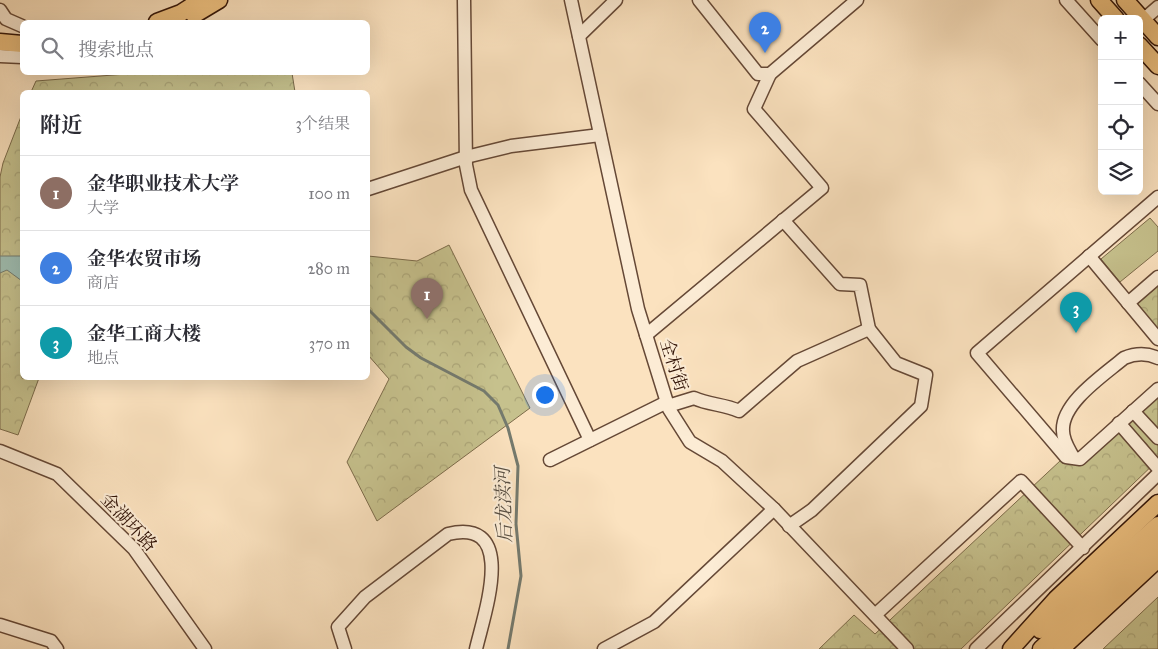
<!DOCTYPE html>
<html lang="zh">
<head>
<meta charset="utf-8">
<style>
  body { margin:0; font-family:"IM FELL Great Primer","Noto Serif SC",serif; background:#f2f2f3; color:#2b2b33 }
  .controls { position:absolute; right:15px; top:15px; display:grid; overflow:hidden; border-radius:8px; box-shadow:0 5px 20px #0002 }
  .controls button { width:45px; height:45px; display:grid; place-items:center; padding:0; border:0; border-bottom:1px solid #e1e1e2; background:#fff; color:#2b2b33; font:25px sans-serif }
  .you { position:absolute; left:544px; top:394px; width:18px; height:18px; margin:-12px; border:4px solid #fff; border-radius:50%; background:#1a73e8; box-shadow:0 0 0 8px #1a73e833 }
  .badge { display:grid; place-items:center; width:32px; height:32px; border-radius:50%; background:#8f2418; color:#fff; font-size:16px; font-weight:700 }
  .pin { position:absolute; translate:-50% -41px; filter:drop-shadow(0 1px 2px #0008) }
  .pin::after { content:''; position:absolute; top:26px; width:18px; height:15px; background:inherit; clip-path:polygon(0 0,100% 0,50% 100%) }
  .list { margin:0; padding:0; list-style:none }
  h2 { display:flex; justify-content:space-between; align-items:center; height:65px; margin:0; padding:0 20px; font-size:21px }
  h2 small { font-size:16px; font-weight:400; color:#7c7c81 }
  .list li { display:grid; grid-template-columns:32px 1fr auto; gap:15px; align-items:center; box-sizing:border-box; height:75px; padding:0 20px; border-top:1px solid #e1e1e2 }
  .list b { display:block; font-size:19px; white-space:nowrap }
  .list p { margin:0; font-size:16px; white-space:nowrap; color:#7c7c81 }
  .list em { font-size:16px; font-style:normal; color:#7c7c81 }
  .icon { flex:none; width:28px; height:28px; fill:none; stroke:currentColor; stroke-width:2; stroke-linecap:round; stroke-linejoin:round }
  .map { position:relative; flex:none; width:1158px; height:649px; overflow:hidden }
  .search { position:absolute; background:#fff; box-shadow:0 5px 20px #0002; left:20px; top:20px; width:350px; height:55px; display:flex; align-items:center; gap:12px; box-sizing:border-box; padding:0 18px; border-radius:8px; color:#7c7c81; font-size:19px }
  .panel { position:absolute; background:#fff; box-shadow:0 5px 20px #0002; left:20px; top:90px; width:350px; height:290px; border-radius:8px }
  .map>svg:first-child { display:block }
  .forest { fill:url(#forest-crowns); stroke:#7c6b4a }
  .garden { fill:#c6c18d; stroke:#7c6b4a }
  .water { fill:#9fbeb2; stroke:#747a6e }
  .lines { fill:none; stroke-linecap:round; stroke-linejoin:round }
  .stream { stroke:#747a6e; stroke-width:3 }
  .minor-casing { stroke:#654836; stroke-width:15 }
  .major-casing { stroke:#331508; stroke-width:19 }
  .minor { stroke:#fcecd5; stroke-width:12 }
  .major { stroke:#eec180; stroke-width:16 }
  .labels { text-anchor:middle; stroke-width:4; stroke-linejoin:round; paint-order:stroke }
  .street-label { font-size:18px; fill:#331508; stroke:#fcecd5 }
  .water-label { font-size:19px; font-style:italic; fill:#595044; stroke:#fcecd5 }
</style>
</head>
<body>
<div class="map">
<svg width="1158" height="649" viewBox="0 0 1158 649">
  <defs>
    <pattern id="forest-crowns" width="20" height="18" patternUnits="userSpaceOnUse" patternTransform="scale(1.25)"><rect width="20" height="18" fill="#c6c18d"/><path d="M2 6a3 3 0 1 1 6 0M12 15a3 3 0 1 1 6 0" fill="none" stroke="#aba578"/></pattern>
  </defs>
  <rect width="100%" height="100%" fill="#fbe2bf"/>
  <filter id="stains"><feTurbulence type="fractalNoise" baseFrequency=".004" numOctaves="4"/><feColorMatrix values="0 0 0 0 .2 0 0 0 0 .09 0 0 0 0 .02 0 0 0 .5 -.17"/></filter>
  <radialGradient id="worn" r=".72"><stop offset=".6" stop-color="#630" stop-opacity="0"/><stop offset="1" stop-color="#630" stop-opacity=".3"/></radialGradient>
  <g class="forest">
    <polygon points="139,73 292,73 295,92 31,92 36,81"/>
    <polygon points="22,114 22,378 39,378 18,435 0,429 0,177 3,163"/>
    <polygon points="449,245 530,408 377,521 347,462 389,379 368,355 368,256 417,261"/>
    <polygon points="1158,286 1158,332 1136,305"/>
    <polygon points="1158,396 1158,460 961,649 819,649 854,615 875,634 1061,460 1081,463"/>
    <polygon points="1158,597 1158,649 1103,649"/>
  </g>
  <polygon class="garden" points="1150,218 1158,227 1158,251 1120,282 1101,259"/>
  <polygon class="water" points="0,256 22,256 22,281 7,270 0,273"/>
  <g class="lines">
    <polyline class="stream" points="368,309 406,347 421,358 484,391 498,405 508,428 518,466 516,524 521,576 508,649"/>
    <defs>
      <g id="minor">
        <polyline points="464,0 466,165 471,190 590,440"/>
        <polyline points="571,0 638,309 669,409 690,442 722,461 774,509 907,649"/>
        <polyline points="699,0 758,74 770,74 857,0"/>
        <polyline points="1066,0 1102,40"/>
        <polyline points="0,10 6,19 22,26"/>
        <polyline points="1143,20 1158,7"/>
        <polyline points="579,36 616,0"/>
        <polyline points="0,56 22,57"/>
        <polyline points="1139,83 1158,104"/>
        <polyline points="368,189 466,157 511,146 600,135"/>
        <polyline points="1158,197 977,353 1066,457 1080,459 1158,389"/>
        <polyline points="783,220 840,284 860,285 869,329 896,363 926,375 921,406 812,510 789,526"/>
        <polyline points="1089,256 1158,339"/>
        <polyline points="1128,303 1158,277"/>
        <polyline points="646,335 822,188 754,109 770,74"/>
        <path d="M668,406L694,398C709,405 724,404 739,411L797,361L869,329"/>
        <polyline points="1133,411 1158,438"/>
        <polyline points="1119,423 1158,468"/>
        <polyline points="0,451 57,474 134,549 205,649"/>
        <path d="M1073,457C1069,449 1063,441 1063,431C1061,403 1104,375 1124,358C1136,353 1147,353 1158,358"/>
        <polyline points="550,460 667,402"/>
        <polyline points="875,615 1021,481 1083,548"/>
        <polyline points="0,625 51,641 57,649"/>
        <path d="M345,649L338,627L365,597L448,534C519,517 484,614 476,649"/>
        <polyline points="604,649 654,622 774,509"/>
        <polyline points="976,649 1158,474"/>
      </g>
      <g id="major">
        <polyline points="1099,0 1116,19"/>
        <polyline points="1125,0 1158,37"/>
        <polyline points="194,15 219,0"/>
        <polyline points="157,22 181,13 201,0"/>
        <polyline points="0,42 22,44"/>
        <polyline points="1139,45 1158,66"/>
        <polyline points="1040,630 1158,525"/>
        <polyline points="1011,649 1056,599 1158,503"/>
        <polyline points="1041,649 1158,541"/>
        <polyline points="1061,649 1158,559"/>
      </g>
    </defs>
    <use href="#minor" class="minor-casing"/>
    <use href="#major" class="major-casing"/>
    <use href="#minor" class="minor"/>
    <use href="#major" class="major"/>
  </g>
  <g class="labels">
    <g class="street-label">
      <text transform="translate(674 365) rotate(73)" y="6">全村街</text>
      <text transform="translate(129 522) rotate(47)" y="6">金湖环路</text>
    </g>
    <g class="water-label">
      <text transform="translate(503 505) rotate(-92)" y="7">后龙渎河</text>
    </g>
  </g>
  <rect width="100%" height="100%" filter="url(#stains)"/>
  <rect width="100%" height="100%" fill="url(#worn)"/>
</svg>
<div class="controls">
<button>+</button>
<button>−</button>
<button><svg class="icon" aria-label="locate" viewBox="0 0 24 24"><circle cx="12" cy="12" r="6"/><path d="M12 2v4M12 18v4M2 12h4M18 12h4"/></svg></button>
<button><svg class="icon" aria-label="layers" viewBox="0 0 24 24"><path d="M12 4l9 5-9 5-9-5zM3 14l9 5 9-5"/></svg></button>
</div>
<div class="you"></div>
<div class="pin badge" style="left:427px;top:319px;background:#8d6e63">1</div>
<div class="pin badge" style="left:765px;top:53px;background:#3f7fe0">2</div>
<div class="pin badge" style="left:1076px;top:333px;background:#0f9aa8">3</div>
<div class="search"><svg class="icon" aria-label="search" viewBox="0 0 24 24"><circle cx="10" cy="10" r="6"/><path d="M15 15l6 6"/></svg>搜索地点</div>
<section class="panel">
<h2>附近<small>3个结果</small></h2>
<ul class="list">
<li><span class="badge" style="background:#8d6e63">1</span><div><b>金华职业技术大学</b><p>大学</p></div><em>100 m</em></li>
<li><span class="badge" style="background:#3f7fe0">2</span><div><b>金华农贸市场</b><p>商店</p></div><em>280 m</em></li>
<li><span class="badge" style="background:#0f9aa8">3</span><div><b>金华工商大楼</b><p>地点</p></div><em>370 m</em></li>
</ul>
</section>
</div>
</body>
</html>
